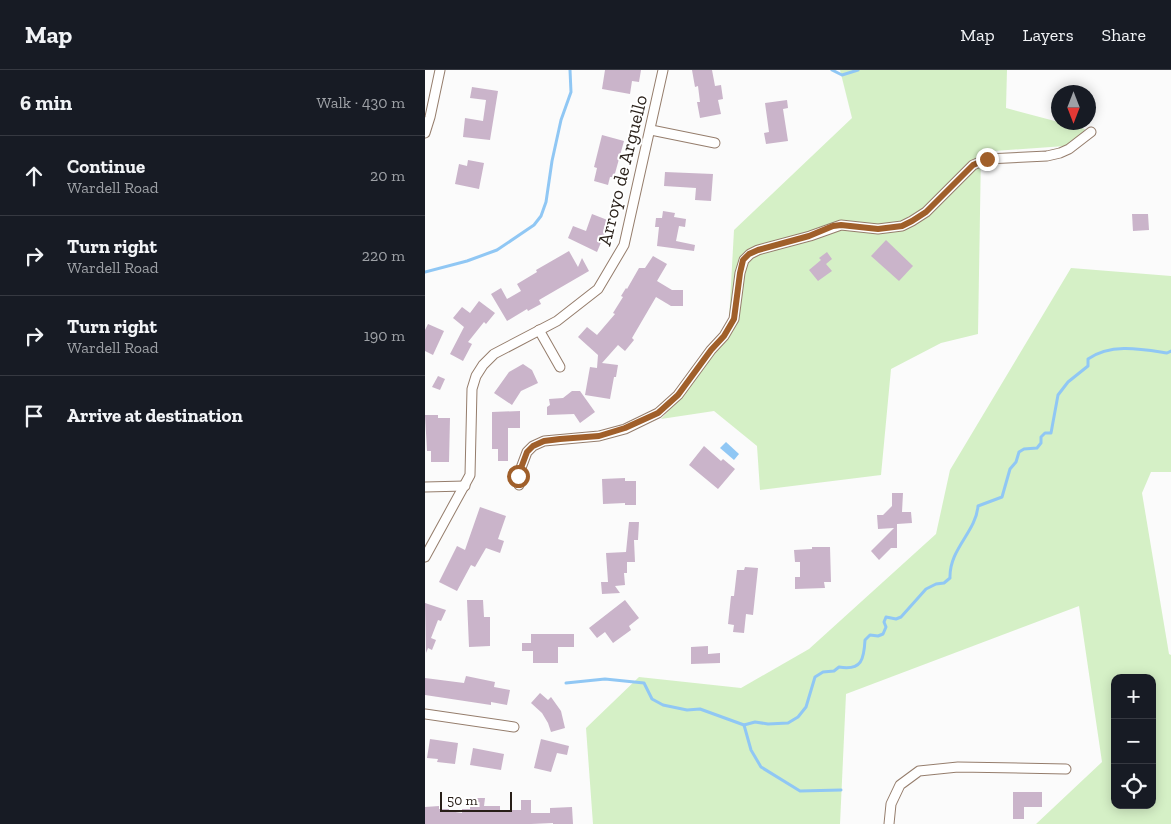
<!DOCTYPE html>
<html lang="en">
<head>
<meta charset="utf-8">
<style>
  body { margin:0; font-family:"Zilla Slab",serif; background:#242831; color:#f1f3f6 }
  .controls { position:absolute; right:15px; bottom:15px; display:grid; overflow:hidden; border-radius:10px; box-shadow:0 2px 12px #0003 }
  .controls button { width:45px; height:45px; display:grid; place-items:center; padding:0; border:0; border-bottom:1px solid #363941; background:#171b24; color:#f1f3f6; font:25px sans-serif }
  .compass { position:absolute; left:626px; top:15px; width:45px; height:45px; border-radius:50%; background:#171b24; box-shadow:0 2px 12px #0003; rotate:180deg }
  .scale { position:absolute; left:15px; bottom:12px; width:72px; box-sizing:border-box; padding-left:5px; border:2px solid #281f18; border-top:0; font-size:14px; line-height:18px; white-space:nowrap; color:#281f18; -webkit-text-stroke:4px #fff; paint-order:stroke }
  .stop { position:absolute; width:15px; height:15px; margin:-11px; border:4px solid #a05f2a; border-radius:50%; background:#fff }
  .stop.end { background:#a05f2a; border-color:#fff; box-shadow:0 1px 5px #0008 }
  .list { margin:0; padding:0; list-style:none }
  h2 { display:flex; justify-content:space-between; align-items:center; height:65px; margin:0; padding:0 20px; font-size:21px }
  h2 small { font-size:16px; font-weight:400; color:#9ea1a6 }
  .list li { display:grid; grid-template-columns:32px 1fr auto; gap:15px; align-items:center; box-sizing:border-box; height:80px; padding:0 20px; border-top:1px solid #363941 }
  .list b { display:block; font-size:19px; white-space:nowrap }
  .list p { margin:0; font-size:16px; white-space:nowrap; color:#9ea1a6 }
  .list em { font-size:16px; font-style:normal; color:#9ea1a6 }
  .icon { flex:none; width:28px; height:28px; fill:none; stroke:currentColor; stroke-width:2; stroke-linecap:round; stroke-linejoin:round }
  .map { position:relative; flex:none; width:746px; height:754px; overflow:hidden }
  header { display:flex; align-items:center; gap:30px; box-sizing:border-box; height:70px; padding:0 25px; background:#171b24; border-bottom:1px solid #363941 }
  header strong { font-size:24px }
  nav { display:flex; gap:28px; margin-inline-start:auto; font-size:18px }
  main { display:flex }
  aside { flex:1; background:#171b24 }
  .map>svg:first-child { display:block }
  .green { fill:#d5f0c6; fill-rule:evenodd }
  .water { fill:#90c7f4 }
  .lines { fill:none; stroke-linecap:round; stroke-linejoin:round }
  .stream { stroke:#90c7f4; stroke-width:3 }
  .building { fill:#cab4ca }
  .street-casing { stroke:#957d6c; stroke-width:11 }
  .street { stroke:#fff; stroke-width:9 }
  .route { stroke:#a05f2a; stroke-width:6 }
  .labels { text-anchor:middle; stroke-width:4; stroke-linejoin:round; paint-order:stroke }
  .street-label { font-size:19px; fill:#281f18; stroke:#fff }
</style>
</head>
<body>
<header>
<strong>Map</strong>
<nav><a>Map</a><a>Layers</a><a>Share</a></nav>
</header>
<main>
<aside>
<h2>6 min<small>Walk · 430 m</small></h2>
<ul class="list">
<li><svg class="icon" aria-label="ahead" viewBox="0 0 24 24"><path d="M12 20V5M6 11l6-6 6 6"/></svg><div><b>Continue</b><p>Wardell Road</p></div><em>20 m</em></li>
<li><svg class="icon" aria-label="right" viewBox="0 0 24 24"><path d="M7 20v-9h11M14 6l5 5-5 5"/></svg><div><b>Turn right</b><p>Wardell Road</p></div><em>220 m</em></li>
<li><svg class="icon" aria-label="right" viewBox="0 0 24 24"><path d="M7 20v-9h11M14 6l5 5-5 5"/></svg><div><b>Turn right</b><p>Wardell Road</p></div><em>190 m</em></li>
<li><svg class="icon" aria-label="arrive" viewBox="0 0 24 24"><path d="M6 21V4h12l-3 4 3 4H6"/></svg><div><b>Arrive at destination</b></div></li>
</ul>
</aside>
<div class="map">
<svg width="746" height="754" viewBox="0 0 746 754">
  <rect width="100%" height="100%" fill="#fbfbfb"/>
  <g class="green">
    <polygon points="415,0 582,0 581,38 660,59 654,75 556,82 553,264 516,273 466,299 456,405 335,420 332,376 289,341 236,349 257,326 290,283 303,269 309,160 427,48"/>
    <path d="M646,198L746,206V402H726L717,423L744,584L746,585V754H611L677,692L654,536L421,624L415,754H168L161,658L214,607L316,618L384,579L511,464L525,400ZM690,608H727V735H690Z"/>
  </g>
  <polygon class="water" points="301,372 314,384 309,390 295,378"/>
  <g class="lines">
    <g class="stream">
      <polyline points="407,0 417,5 433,0"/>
      <polyline points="0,202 42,191 72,180 109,155 116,146 121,132 127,91 136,50 146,22 145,0"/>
      <path d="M141,613L180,609L219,613L227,629L238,635L262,640L275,639L319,655L330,652L343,654L363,653L373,647L381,637L390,607L398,602L409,601L414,597C437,601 439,589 440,570L445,565L453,566L458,564L461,557L459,552L461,547L471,549L476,547L501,519L511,514L519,513L525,508C524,479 551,462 553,436L577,427L585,399L591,392L594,382L599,379L612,378L616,373V367L620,363H626L633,325L643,312L663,296V289C686,273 716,279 742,283L746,281"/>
      <polyline points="319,655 326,680 336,697 375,721 416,720"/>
    </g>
  </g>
  <g class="building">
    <polygon points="180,0 216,0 214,12 207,11 205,24 177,19"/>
    <polygon points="267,0 287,0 290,16 296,15 298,29 293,30 296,44 275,48 272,32 275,32 273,16 270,17"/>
    <polygon points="47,17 73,21 65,70 38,67 40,48 58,51 61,30 45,28"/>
    <polygon points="362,30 363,38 358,39 363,71 341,74 339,63 344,62 340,33"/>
    <polygon points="177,65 199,71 189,107 185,107 183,115 169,111 172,98 169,97"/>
    <polygon points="43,90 59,93 54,119 30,114 34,94 42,96"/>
    <polygon points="240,102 288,104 286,131 270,130 271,118 239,116"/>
    <polygon points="238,141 250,143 249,147 261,149 260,157 254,156 251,171 270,175 269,181 232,176 234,157 230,157 231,148 237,148"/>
    <polygon points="167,144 185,151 172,182 143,168 148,156 161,161"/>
    <polygon points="707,144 723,144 724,160 708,161"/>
    <polygon points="461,170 488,196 474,211 446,186"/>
    <polygon points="144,181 153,197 157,188 164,201 114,230 116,234 103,241 102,239 82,251 66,224 76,218 82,229 96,221 92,214 112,202 111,200"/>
    <polygon points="402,182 407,189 401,194 407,201 393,211 384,200 396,190 394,188"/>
    <polygon points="228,186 242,194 232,211 247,220 258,220 258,236 246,236 231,227 207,268 209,270 200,281 193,275 177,293 193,295 191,307 189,307 185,329 160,325 165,297 172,298 173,285 153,267 162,257 172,265 190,244 188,243 198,227 196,226 201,218 202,219 214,198 220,198"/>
    <polygon points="54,231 70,243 61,254 59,252 43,272 47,274 38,291 25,284 39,257 28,248 37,237 45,243"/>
    <polygon points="3,254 19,261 8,285 0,281 0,260"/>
    <polygon points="98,294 107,300 113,313 96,321 87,335 69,323 84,302"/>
    <polygon points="13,306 20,309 15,320 7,317"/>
    <polygon points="147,321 155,321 170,342 155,353 149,344 122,345 122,337 125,335 124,329 138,328"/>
    <polygon points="95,341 95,358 83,358 83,391 73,391 73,379 67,379 67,342"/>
    <polygon points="0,345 13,345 13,348 25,348 24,392 6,392 6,381 2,381"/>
    <polygon points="279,376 296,391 298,389 310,399 293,419 264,395"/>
    <polygon points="200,408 200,411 211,411 211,435 200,435 200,433 178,434 177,409"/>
    <polygon points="467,423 478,423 477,442 486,442 487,453 472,454 472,478 466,478 454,490 446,481 469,458 453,459 452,445 458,445 467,436"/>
    <polygon points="55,437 81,446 73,469 79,471 75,483 61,478 50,497 46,495 32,521 14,512 32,476 40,480"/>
    <polygon points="204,452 214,452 213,470 209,470 210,492 202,492 202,503 199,503 200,515 190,516 195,523 177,524 176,512 183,512 181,483 201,482"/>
    <polygon points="387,477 405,477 406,512 399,512 400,518 370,519 370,507 375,507 375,492 370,492 369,480 387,479"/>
    <polygon points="320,497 333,498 328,545 321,544 319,563 308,562 309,555 303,554 306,526 309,526 312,500 319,500"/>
    <polygon points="42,530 58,530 59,547 65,547 65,576 44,577"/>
    <polygon points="200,530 214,548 204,556 206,560 188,573 180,562 172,568 164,558"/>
    <polygon points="0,533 21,540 16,551 13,550 6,568 11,570 7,580 3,578 1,583"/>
    <polygon points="106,564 149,564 149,577 133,577 133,593 108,593 108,581 97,581 97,573 106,573"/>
    <polygon points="283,576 283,584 295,583 295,593 266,594 266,577"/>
    <polygon points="41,606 70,612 69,617 85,620 82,635 66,632 66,635 0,625 0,608 39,613"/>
    <polygon points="115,623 123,630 126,627 136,641 140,658 126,662 123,653 117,643 106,633"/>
    <polygon points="5,669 33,673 30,694 12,692 13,689 2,688"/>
    <polygon points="116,669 144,676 142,685 132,683 126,702 109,698"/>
    <polygon points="48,678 79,684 76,700 45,695"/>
    <polygon points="588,722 617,722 617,737 599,737 599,749 588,749"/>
    <polygon points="45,728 60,728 59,736 75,736 75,740 96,740 96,730 106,730 106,743 125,743 125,738 147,737 148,754 128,754 128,753 106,754 0,754 0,737 14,736 14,739 24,739 24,741 37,743 37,739 45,739"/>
  </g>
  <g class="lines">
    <defs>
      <g id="street">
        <polyline points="226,60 290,73"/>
        <polyline points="0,63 5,47 15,0"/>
        <polyline points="114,260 135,297"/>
        <polyline points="94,415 93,406 102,382 108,376 119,371 174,366 200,359 233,343 253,325 286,280 299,266 309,249 315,203 319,190 325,184 333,180 385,166 416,155 453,159 477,156 487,151 501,142 548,95 562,89 622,86 635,83 644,79 666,62"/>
        <polyline points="0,417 40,416"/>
        <polyline points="0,487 45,405 47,319 51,306 58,295 69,284 132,251 173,219 199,175 238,0"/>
        <polyline points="0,644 89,657"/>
        <polyline points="464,754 466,734 475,715 494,701 533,697 641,699"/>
      </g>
    </defs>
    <use href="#street" class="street-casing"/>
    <use href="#street" class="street"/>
  </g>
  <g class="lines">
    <polyline class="route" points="93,406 102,382 108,376 119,371 135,369 174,366 200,358 233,343 253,325 286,280 299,266 309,249 315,203 318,190 324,184 333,180 384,166 408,156 416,155 453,159 477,156 487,151 501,142 548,95 562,89"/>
  </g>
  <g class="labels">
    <g class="street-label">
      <text transform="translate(197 100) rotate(-76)" y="7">Arroyo de Arguello</text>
    </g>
  </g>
</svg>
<div class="controls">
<button>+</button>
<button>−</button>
<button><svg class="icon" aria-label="locate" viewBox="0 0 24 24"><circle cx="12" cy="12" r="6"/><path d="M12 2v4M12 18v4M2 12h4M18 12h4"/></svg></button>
</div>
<svg class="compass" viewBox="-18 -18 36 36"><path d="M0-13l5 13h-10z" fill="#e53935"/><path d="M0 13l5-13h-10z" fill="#9ea1a6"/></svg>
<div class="scale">50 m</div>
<div class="stop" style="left:93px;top:406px"></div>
<div class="stop end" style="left:562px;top:89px"></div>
</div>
</main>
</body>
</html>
